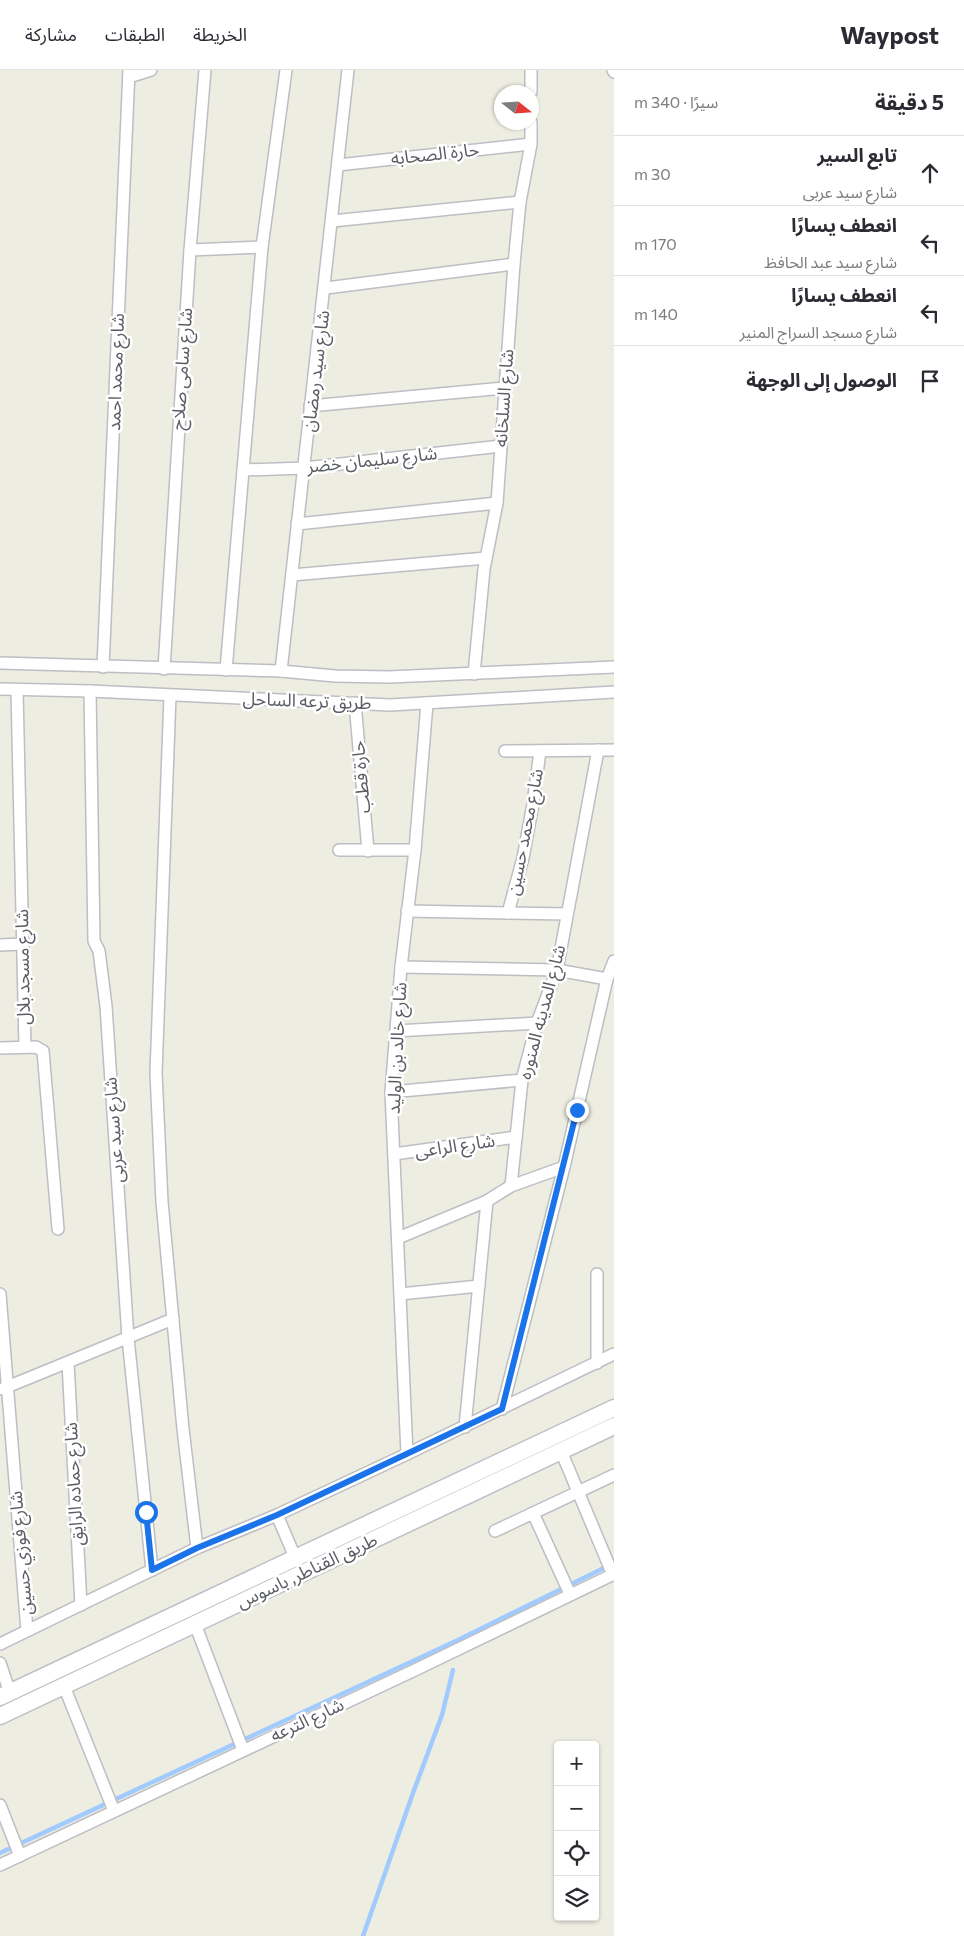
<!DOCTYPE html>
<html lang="ar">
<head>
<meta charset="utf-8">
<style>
  body { margin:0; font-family:Commissioner,"Noto Sans Arabic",sans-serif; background:#f2f2f3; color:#2b2b33; direction:rtl }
  .controls { position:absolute; right:15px; bottom:15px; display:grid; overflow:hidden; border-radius:5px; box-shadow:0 1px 4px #0004 }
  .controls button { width:45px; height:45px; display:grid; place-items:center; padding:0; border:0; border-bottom:1px solid #e1e1e2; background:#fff; color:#2b2b33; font:25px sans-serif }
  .compass { position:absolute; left:494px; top:15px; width:45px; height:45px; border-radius:50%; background:#fff; box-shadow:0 1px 4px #0004; rotate:107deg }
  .stop { position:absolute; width:15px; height:15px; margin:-11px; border:4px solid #1a73e8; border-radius:50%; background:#fff }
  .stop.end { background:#1a73e8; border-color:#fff; box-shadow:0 1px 5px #0008 }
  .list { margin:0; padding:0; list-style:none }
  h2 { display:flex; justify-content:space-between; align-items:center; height:65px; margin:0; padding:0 20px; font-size:21px }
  h2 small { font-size:16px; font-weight:400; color:#7c7c81 }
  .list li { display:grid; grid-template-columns:32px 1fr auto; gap:15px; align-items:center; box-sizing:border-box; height:70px; padding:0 20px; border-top:1px solid #e1e1e2 }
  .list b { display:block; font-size:19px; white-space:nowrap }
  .list p { margin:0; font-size:16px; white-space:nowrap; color:#7c7c81 }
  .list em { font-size:16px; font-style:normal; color:#7c7c81 }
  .icon { flex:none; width:28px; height:28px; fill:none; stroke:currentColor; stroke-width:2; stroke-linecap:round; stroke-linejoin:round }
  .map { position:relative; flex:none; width:614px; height:1866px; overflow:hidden; direction:ltr }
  header { display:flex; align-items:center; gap:30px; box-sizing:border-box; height:70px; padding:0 25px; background:#fff; border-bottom:1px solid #e1e1e2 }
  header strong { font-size:24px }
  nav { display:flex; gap:28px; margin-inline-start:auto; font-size:18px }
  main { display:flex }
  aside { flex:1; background:#fff }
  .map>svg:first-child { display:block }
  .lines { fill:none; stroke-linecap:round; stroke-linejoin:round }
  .stream { stroke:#a1cbff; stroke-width:4.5 }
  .minor-casing { stroke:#bcbec4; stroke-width:14 }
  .secondary-casing { stroke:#bcbfc6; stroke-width:19 }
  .minor { stroke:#fff; stroke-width:11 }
  .secondary { stroke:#fff; stroke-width:16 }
  .route { stroke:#1a73e8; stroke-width:6 }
  .labels { text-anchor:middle; stroke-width:5; stroke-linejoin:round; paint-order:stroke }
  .street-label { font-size:18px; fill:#5a5d64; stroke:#fff }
</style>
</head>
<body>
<header>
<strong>Waypost</strong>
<nav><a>الخريطة</a><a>الطبقات</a><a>مشاركة</a></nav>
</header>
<main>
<aside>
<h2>5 دقيقة<small>سيرًا · 340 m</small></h2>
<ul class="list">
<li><svg class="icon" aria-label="ahead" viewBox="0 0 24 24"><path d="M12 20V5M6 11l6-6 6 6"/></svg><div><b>تابع السير</b><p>شارع سيد عربى</p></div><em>30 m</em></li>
<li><svg class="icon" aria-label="left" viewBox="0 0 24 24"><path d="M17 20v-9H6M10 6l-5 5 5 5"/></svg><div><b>انعطف يسارًا</b><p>شارع سيد عبد الحافظ</p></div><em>170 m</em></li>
<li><svg class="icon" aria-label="left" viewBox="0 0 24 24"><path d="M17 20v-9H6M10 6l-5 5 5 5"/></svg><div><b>انعطف يسارًا</b><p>شارع مسجد السراج المنير</p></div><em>140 m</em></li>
<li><svg class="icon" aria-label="arrive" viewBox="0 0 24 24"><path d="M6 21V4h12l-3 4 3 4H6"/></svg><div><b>الوصول إلى الوجهة</b></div></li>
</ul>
</aside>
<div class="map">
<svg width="614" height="1866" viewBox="0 0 614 1866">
  <rect width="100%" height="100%" fill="#eeede1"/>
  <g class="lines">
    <g class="stream">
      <polyline points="0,1783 458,1570 608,1496"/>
      <polyline points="363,1866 413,1723 442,1645 453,1600"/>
    </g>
    <defs>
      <g id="minor">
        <polyline points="531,0 531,22"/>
        <polyline points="613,0 614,2"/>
        <polyline points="129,7 151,0"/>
        <polyline points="338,95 531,74"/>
        <polyline points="332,151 520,132"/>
        <polyline points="190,180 262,177"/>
        <polyline points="326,218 514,194"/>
        <polyline points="310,336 504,318"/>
        <polyline points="243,400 305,398 501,376"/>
        <polyline points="297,454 497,433"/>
        <polyline points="292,505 486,488"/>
        <polyline points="0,593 281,601 335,606 389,607 614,597"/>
        <polyline points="103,597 129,0"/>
        <polyline points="164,599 190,180 205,0"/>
        <polyline points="226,600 262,177 286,0"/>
        <path d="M281,601C304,401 327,201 348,0"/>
        <polyline points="474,604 484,499 497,433 514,194 520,132 531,74 531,52"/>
        <polyline points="0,619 90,621 390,635 614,622"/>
        <polyline points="17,620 25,977"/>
        <polyline points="90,621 94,871 99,881 106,936 128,1268 152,1500"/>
        <polyline points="170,626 156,1003 162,1132 183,1359 197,1478"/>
        <polyline points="355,633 368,781"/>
        <polyline points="505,681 614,680"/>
        <polyline points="339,780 415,780"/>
        <polyline points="407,841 567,844"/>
        <polyline points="508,843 523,788 533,734 540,681"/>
        <polyline points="0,875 23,874"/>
        <polyline points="401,897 557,900 607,909"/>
        <polyline points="396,961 537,953"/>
        <polyline points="0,978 36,977 43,981 58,1159"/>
        <polyline points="391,1022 522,1010"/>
        <polyline points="394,1084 516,1067"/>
        <polyline points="511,1116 522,1010 537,953 557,900 598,680"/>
        <polyline points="398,1168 487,1131 511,1116 564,1097"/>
        <polyline points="0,1224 27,1561"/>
        <polyline points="400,1224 479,1216"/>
        <polyline points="68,1293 81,1535"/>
        <polyline points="597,1293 597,1204"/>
        <polyline points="2,1319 173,1249"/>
        <polyline points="502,1339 564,1097 607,909 614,891"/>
        <polyline points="465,1357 487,1131"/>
        <polyline points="561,1381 613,1505"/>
        <polyline points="407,1384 391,1022 401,897 415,780 427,633"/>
        <polyline points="533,1443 570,1524"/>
        <polyline points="277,1445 295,1487"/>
        <polyline points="495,1461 614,1405"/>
        <polyline points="195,1554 243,1680"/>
        <polyline points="0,1574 197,1478 277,1445 407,1384 614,1284"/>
        <polyline points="0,1593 10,1623"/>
        <polyline points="64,1616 114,1741"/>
        <polyline points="0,1735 20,1786"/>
        <polyline points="0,1795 415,1600 614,1504"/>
      </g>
      <g id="secondary">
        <polyline points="0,1627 614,1338"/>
        <polyline points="0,1646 614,1356"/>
      </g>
    </defs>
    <use href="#minor" class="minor-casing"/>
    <use href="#secondary" class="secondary-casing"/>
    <use href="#minor" class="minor"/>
    <use href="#secondary" class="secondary"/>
  </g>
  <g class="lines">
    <polyline class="route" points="146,1442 152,1500 197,1478 277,1445 502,1339 577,1040"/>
  </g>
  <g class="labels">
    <g class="street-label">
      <text transform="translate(435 84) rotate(-6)" y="6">حارة الصحابه</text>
      <text transform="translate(182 299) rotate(-86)" y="6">شارع سامى صلاح</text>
      <text transform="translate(316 301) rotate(-83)" y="6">شارع سيد رمضان</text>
      <text transform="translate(116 302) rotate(-88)" y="6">شارع محمد احمد</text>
      <text transform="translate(504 328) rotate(-86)" y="6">شارع السلخانه</text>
      <text transform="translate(372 390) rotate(-6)" y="6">شارع سليمان خضر</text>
      <text transform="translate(307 631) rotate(2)" y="6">طريق ترعه الساحل</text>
      <text transform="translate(361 707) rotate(-95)" y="6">حارة قطب</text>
      <text transform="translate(525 762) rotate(-79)" y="6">شارع محمد حسين</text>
      <text transform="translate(23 897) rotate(-91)" y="6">شارع مسجد بلال</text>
      <text transform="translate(542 942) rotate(-75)" y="6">شارع المدينه المنوره</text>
      <text transform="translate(397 978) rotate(-87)" y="6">شارع خالد بن الوليد</text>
      <text transform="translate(114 1060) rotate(-94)" y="6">شارع سيد عربى</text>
      <text transform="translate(455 1076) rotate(-8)" y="6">شارع الراعى</text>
      <text transform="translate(74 1414) rotate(-93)" y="6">شارع حماده الرايق</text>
      <text transform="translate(21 1483) rotate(-95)" y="6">شارع فوزي حسين</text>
      <text transform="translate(307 1501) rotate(-25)" y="6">طريق القناطر, باسوس</text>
      <text transform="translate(307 1650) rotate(-25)" y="6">شارع الترعه</text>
    </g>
  </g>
</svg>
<div class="controls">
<button>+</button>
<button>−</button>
<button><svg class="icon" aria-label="locate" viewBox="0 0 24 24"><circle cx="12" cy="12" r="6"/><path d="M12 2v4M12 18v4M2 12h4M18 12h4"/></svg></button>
<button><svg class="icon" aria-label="layers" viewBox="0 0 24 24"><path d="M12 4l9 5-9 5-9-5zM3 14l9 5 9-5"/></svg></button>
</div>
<svg class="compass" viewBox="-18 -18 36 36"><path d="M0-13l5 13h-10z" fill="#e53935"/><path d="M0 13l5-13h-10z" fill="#7c7c81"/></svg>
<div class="stop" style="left:146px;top:1442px"></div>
<div class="stop end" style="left:577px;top:1040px"></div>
</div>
</main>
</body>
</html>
